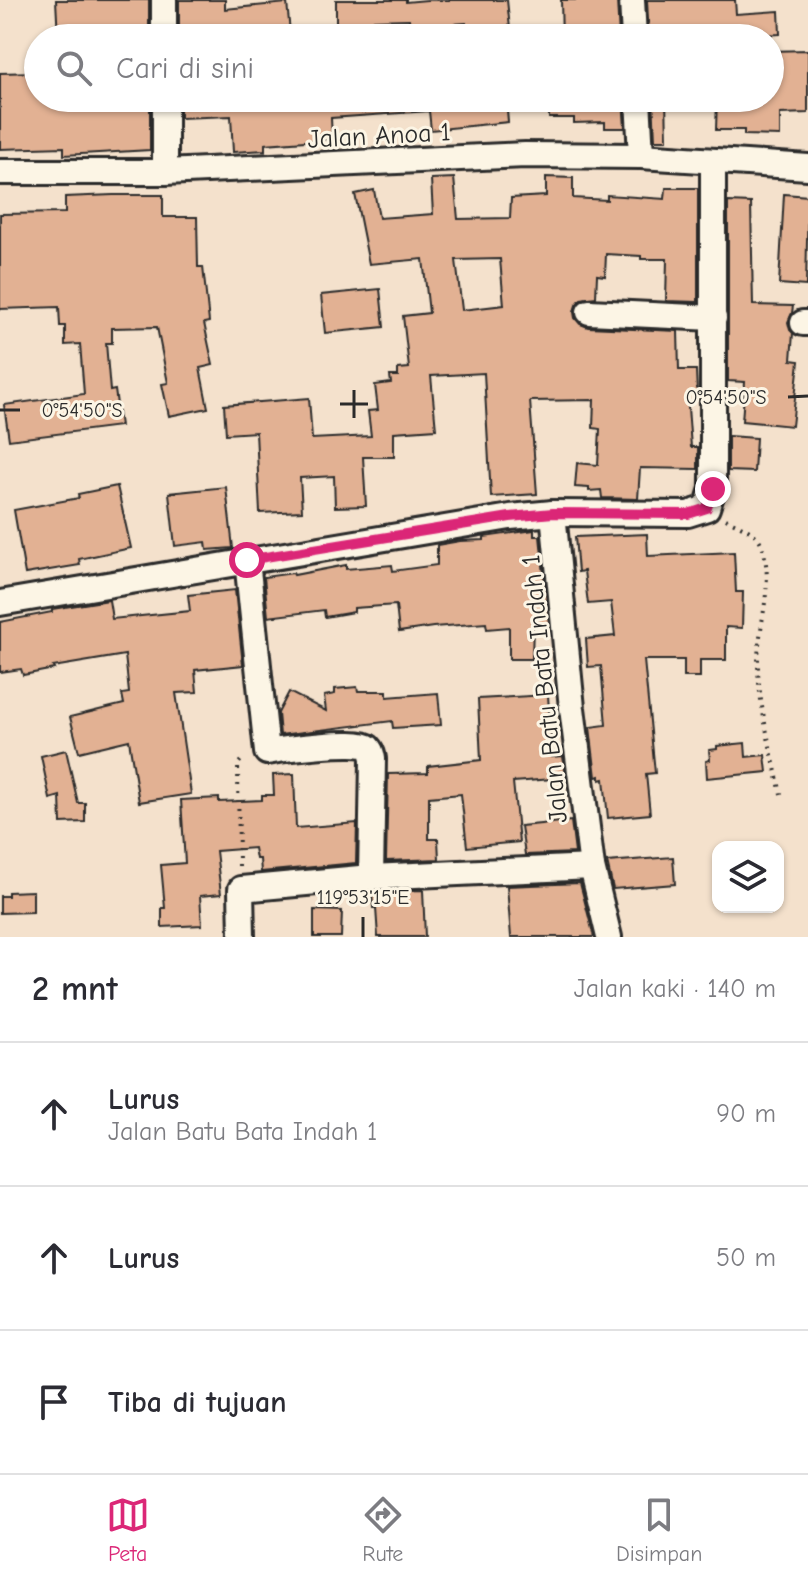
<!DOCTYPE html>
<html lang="id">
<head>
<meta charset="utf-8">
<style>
  body { margin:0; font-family:"Comic Neue",sans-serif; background:#f2f2f3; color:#2b2b33 }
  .controls { position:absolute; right:24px; bottom:24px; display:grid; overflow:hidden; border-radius:16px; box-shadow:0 2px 6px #0004 }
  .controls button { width:72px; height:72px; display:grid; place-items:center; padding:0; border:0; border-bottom:2px solid #e1e1e2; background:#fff; color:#2b2b33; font:40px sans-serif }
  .stop { position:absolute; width:24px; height:24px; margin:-18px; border:6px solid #db2777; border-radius:50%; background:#fff }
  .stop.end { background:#db2777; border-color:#fff; box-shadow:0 2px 8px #0008 }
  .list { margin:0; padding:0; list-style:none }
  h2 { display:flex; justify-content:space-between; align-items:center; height:104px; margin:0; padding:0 32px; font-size:34px }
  h2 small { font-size:26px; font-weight:400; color:#7c7c81 }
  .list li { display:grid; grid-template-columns:52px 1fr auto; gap:24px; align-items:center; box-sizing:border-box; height:144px; padding:0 32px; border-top:2px solid #e1e1e2 }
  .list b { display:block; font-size:30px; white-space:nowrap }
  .list p { margin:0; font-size:26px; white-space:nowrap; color:#7c7c81 }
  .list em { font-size:26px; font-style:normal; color:#7c7c81 }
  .icon { flex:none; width:44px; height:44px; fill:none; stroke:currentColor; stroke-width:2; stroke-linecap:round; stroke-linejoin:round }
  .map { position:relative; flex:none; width:808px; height:937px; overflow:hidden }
  .search { position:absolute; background:#fff; box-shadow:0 2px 6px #0004; left:24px; right:24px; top:24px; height:88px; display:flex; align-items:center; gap:20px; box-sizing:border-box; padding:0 28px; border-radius:44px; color:#7c7c81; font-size:30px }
  .sheet { height:536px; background:#fff }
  nav { display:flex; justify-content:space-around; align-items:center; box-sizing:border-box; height:112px; border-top:2px solid #e1e1e2; background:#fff; font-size:22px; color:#7c7c81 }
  nav a { display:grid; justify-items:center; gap:4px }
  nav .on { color:#db2777 }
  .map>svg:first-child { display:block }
  .building { fill:#e2b193; stroke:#2b2b2b; stroke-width:2; fill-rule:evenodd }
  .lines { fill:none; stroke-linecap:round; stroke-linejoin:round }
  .minor-casing { stroke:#2b2b2b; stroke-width:30 }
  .path { stroke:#2b2b2b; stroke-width:4; stroke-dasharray:2 6; stroke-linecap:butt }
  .minor { stroke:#fcf5e5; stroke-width:24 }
  .route { stroke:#db2777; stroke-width:10 }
  .ticks { fill:none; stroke:#2b2b2b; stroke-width:3 }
  .labels { text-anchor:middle; stroke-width:6; stroke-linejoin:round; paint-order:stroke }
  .street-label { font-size:26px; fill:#2b2b2b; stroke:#fcf5e5 }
  .ticks-label { font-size:20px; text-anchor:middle; fill:#2b2b2b; stroke:#fcf5e5; stroke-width:6; stroke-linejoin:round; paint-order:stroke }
</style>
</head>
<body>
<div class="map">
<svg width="808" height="937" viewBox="0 0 808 937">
  <rect width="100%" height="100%" fill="#f4e1cc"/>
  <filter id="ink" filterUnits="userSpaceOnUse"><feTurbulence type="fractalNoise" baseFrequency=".0125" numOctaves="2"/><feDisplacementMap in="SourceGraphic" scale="16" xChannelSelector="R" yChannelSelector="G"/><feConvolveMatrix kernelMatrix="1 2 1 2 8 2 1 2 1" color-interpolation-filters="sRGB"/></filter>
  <g filter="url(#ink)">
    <g class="building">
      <polygon points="56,0 149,0 149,38 58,38"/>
      <polygon points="179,0 225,0 225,9 287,3 290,32 287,33 287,38 262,38 261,35 227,38 179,38"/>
      <polygon points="336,0 406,0 406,2 427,0 507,0 511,38 467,38 466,23 410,27 409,19 374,20 375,38 336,38"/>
      <polygon points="561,0 617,0 619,38 562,38"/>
      <polygon points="647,0 735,0 736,14 779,11 780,34 727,37 727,32 680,34 680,38 649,38"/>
      <polygon points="808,50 808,113 780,114 780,136 744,135 744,130 716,130 717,98 770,98 770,51"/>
      <polygon points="38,72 38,98 150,98 150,150 64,155 64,147 0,149 0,73"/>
      <polygon points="180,98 506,98 508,122 431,130 429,111 331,118 332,139 265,144 265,150 233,152 231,116 180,118"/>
      <polygon points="549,98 623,98 625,128 605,128 605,122 574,123 574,118 549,118"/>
      <polygon points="653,98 666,98 667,140 655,140"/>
      <path d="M546,177L573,178V198L607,200V195L665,199L666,188H698V302L666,301L667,259H641V256L606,254L605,276L597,275L596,297L581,299L576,305L574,312L575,318L580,324L588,327L678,331L679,370H696L697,394H687L691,447H698V469L640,468L638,499L602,498L601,490L589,491V488L575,487L577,463L598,465L600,429L593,428L594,400L530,401L537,494L491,497L484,373L431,376L436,429L394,432V457H363L366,506L335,507L334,476L300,478L302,511L260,513L256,432L226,434L224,405L309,398L312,439L371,436L368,411L378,410L375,385L391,383L390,376H398V369L409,368L403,316L429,313L423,259L369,264L355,194L374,190L379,218L433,214L431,179L454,178L458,219L510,218L511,198L546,196ZM500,259L504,305L462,310L456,260Z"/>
      <polygon points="784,194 808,196 806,286 779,284"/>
      <polygon points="113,195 163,195 163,217 197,217 198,267 203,267 209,322 204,323 213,365 200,368 208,408 169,416 162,384 168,383 157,327 112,328 112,343 106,343 110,391 115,390 120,426 9,440 4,405 84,394 80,344 65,345 65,326 60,326 59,307 0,309 0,214 65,213 65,197"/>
      <polygon points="728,202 751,203 753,305 793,306 792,313 788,322 790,330 793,333 791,360 799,361 792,426 742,421 745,382 728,381"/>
      <polygon points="380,289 384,327 325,333 321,295"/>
      <polygon points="728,436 756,438 754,472 728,471"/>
      <polygon points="117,486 131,548 79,559 80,565 25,574 14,510 79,498 78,494"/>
      <polygon points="226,487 233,548 207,550 206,542 175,546 169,493"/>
      <polygon points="534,530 534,536 540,536 549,624 533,625 532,659 509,659 509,627 487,629 486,623 433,627 399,632 396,605 354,608 354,612 325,617 324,610 268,617 264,577 293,573 294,575 346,565 346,569 392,565 393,571 437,565 437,545 460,541 484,540 484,537"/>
      <polygon points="647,534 648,556 734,552 736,592 743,592 742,628 726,627 726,660 700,660 700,677 684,677 684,660 644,660 655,773 646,774 650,814 608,818 604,779 600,780 600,776 596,777 590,727 606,725 601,666 588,667 586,639 615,636 611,602 588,604 584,571 578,572 575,537"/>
      <polygon points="235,590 243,665 195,670 197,692 176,693 191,794 139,802 129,740 79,752 70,717 124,704 122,694 129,693 125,655 53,667 54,669 23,675 21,669 0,672 0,622 52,612 52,609 109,600 112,619 190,611 188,595"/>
      <polygon points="357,687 358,691 387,691 387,697 438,693 441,725 393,728 392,721 280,735 278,713 289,692 326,711 324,696 335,694 335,689"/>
      <polygon points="548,695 552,757 563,756 566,778 513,782 519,842 467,847 461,794 429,797 429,839 438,839 439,859 386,861 388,774 428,773 428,766 481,760 478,699"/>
      <polygon points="745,743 746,757 765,755 767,772 707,778 706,761 710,760 709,750 717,749 717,746"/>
      <polygon points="66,750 78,803 85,803 85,822 61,823 60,796 50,799 41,756"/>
      <polygon points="294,774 296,828 357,823 356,863 261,872 260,859 256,859 254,848 216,851 221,894 200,896 202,925 162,927 162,908 165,908 161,865 185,863 181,800 219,798 219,802 262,800 262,795 274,795 273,775"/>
      <polygon points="571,821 575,853 525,855 521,826"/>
      <polygon points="673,857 675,884 613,889 607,862"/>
      <polygon points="580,883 594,937 511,937 507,886"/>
      <polygon points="423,890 425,937 378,937 376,908 373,908 372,892"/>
      <polygon points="33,891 33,912 0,913 0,896 8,896 8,892"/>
      <polygon points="314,910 342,911 341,937 314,937"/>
    </g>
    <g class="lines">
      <defs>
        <g id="minor">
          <polyline points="164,0 164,38"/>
          <polyline points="632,0 634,38"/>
          <polyline points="638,98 641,156"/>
          <polyline points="0,172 165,172 525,155 641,156 808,167"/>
          <polyline points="165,172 165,98"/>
          <polyline points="589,312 714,318"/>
          <polyline points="803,323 808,323"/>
          <polyline points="553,513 688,514 707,508 713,489 713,161"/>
          <path d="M247,560L267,752C282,749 359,739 368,747C372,751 372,754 373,759L371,877"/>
          <polyline points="0,603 510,517 553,513 572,708 592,867 609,937"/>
          <polyline points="242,937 241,889 371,877 592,867"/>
        </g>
      </defs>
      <use href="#minor" class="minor-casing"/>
      <g class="path">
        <path d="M726,519C737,525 756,531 761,543C776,584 757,625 758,666C759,709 772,752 781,794"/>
        <polyline points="239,866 238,764 244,757"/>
      </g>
      <use href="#minor" class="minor"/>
    </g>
  </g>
  <g class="lines" filter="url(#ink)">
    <polyline class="route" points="247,560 510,517 553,513 688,514 707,508 713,489"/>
  </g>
  <path class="ticks" d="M354,390V418M788,397L808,396M340,404H368M0,410H20M363,917V937"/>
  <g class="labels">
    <g class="street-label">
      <text transform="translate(379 135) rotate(-3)" y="9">Jalan Anoa 1</text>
      <text transform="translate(544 689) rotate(-96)" y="9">Jalan Batu Bata Indah 1</text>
    </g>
  </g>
  <g class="ticks-label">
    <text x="726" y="404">0°54'50"S</text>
    <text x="82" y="417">0°54'50"S</text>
    <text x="363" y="904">119°53'15"E</text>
  </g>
</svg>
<div class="controls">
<button><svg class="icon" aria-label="layers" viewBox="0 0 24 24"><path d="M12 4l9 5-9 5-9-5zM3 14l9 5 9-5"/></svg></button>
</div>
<div class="stop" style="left:247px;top:560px"></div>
<div class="stop end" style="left:713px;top:489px"></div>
<div class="search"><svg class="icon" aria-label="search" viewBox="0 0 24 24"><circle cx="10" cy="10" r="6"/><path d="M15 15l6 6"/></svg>Cari di sini</div>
</div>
<section class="sheet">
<h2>2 mnt<small>Jalan kaki · 140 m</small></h2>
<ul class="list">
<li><svg class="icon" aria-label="ahead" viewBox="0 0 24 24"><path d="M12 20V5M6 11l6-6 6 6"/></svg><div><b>Lurus</b><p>Jalan Batu Bata Indah 1</p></div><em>90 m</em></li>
<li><svg class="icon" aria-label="ahead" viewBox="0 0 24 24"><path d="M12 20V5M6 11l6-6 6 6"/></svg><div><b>Lurus</b></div><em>50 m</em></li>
<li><svg class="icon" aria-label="arrive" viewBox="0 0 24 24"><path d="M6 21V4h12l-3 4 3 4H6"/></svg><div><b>Tiba di tujuan</b></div></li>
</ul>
</section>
<nav>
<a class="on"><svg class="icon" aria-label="map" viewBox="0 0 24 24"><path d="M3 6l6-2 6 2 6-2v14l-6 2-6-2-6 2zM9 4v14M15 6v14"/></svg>Peta</a>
<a><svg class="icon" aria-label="directions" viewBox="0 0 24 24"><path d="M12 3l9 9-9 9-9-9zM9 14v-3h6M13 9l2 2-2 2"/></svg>Rute</a>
<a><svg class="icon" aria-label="saved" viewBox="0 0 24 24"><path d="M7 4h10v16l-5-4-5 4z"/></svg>Disimpan</a>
</nav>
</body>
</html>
